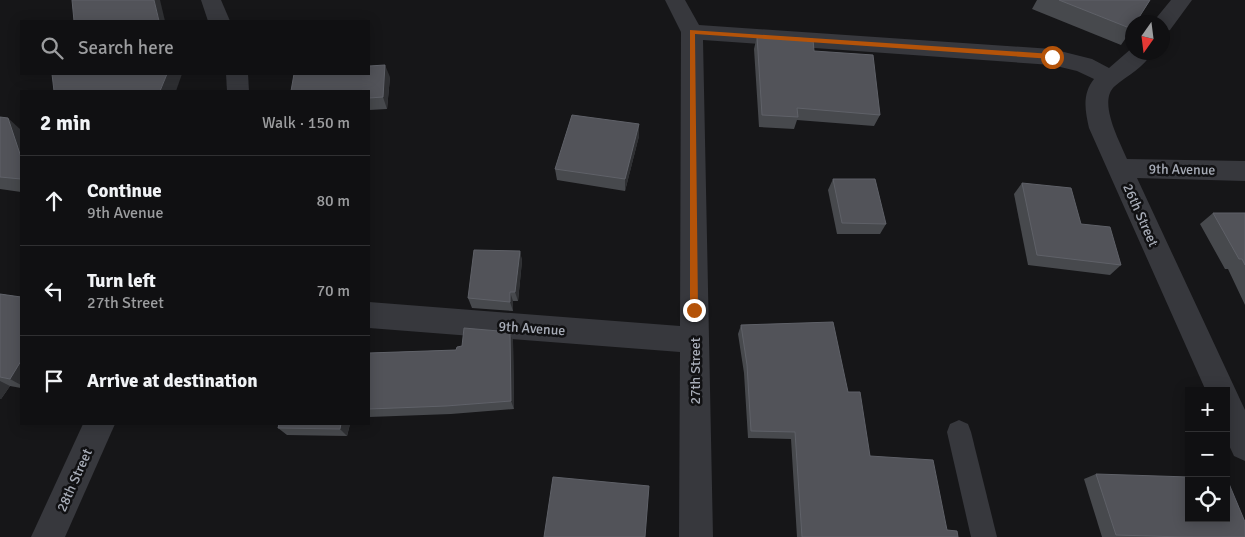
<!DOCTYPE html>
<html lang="en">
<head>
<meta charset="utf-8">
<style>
  body { margin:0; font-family:Signika,sans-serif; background:#1e1e20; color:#f1f3f6 }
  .controls { position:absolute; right:15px; bottom:15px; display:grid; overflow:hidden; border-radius:0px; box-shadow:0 2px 12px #0003 }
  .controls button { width:45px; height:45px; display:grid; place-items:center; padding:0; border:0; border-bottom:1px solid #303032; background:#101012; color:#f1f3f6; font:25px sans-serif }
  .compass { position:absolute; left:1125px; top:15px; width:45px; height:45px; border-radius:50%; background:#101012; box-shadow:0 2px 12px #0003; rotate:194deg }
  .stop { position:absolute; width:15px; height:15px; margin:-11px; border:4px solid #b45309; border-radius:50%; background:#fff }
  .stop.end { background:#b45309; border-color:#fff; box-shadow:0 1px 5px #0008 }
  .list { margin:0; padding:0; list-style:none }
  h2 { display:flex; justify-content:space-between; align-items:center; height:65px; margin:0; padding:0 20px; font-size:21px }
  h2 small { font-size:16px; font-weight:400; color:#9c9d9f }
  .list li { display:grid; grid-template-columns:32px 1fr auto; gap:15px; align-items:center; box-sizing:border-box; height:90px; padding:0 20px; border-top:1px solid #303032 }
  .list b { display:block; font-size:19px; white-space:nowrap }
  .list p { margin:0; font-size:16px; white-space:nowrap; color:#9c9d9f }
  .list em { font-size:16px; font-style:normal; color:#9c9d9f }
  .icon { flex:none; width:28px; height:28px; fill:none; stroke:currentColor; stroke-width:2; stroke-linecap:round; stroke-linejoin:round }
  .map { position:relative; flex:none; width:1245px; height:537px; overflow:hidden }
  .search { position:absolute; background:#101012; box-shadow:0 2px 12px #0003; left:20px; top:20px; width:350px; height:55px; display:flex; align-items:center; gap:12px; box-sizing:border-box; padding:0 18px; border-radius:0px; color:#9c9d9f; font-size:19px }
  .panel { position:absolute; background:#101012; box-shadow:0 2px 12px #0003; left:20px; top:90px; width:350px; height:335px; border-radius:0px }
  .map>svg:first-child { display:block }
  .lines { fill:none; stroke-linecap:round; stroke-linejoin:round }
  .service { fill:#37383d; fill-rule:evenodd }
  .minor { fill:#37383d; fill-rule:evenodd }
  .wall { fill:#47494d }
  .shaded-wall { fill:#2f3033 }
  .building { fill:#525359; stroke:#5f6168 }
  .route { fill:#b45309 }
  .labels { text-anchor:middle; stroke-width:5; stroke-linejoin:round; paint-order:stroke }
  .street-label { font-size:14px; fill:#a8adb8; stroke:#111113 }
</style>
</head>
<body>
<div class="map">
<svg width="1245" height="537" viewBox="0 0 1245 537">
  <rect width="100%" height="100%" fill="#161618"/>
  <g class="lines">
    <polygon class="service" points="959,420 968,424 971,432 997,537 971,537 947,432 950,424"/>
    <g class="minor">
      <polygon points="201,0 221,0 230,21 208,21"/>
      <path d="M665,0H685L699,25L1052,49L1092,59L1109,68L1132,48V52H1153C1143,68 1128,75 1115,86C1097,101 1120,142 1127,159L1245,161V181L1137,178L1245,410V461L1234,456L1226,439V391H1206L1089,128C1085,110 1082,94 1094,79L1077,71L1052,65L703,40L713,537H679L680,352L369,328V302L680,326L681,32Z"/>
      <polygon points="1171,0 1192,0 1170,30 1162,32 1162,22 1153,22"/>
      <polygon points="226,74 248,74 249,91 227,91"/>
      <polygon points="83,424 115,424 65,537 31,537"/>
    </g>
  </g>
  <g class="wall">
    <polygon points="1037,0 1150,0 1132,29 1121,45 1032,9"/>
    <polygon points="757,36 814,51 880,115 874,126 797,120 794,129 759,127 754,49"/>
    <polygon points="390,77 387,109 369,110 369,91"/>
    <polygon points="0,117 21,130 21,192 0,189"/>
    <polygon points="639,136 625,191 557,180 555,169"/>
    <polygon points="833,179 886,224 880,234 837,234 828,190"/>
    <polygon points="1022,183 1081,224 1121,265 1110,275 1028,265 1014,194"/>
    <polygon points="1213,213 1245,213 1245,305 1228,269 1225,269 1200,224"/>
    <polygon points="520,251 522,261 518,301 513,301 513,311 472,308 468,298"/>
    <polygon points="0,294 21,297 21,388 10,386 1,399 0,399"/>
    <polygon points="741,325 848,392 870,456 947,530 958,537 797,537 791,439 748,438 744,373 738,334"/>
    <polygon points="510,332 513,341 514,409 451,414 369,417 369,353 456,350 462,346"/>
    <polygon points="350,424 347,436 287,435 278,428"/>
    <polygon points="1096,474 1245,537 1102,537 1084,479"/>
  </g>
  <g class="shaded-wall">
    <polygon points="154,0 160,0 165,21 159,21"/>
    <polygon points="385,65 390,77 387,109 383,97"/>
    <polygon points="167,74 182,74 176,91 160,91"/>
    <polygon points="8,118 21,130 21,157"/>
    <polygon points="639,124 639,136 625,191 625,179"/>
    <polygon points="520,251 522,261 518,301 515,292"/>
    <polygon points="510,292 513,301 513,311 510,302"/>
    <polygon points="510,332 513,341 514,409 511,401"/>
    <polygon points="21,361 21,385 10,379"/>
    <polygon points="0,381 10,386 1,399 0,399"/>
    <polygon points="341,424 350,424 347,436 340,429"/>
  </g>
  <g class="building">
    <polygon points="72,0 154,0 159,21 74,21"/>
    <polygon points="1059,0 1150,0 1136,22 1132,22 1132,29"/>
    <polygon points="757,36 813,39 814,51 873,55 880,115 797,108 798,117 762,115"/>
    <polygon points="385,65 383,97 369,98 369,91 291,91 294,74 369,74 369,66"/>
    <polygon points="52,74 167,74 160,91 54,91"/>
    <polygon points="572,115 639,124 625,179 555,169"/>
    <polygon points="0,117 8,118 21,157 21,179 0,177"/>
    <polygon points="833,179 875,179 886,224 842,223"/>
    <polygon points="1022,183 1071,188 1081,224 1110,227 1121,265 1037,255"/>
    <polygon points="1213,213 1245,213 1245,265 1242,259 1239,259"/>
    <polygon points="474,250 520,251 515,292 510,292 510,302 468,298"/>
    <polygon points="0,294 21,297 21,361 10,379 0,377"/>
    <polygon points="833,322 848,392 860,392 870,456 933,460 947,530 957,531 958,537 802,537 795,432 751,431 747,365 741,325"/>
    <polygon points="464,328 510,332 511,401 446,406 369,409 369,353 456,350 457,347 462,346"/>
    <polygon points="279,424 341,424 340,429 278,428"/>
    <polygon points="1096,474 1189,477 1189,518 1226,518 1227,479 1245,522 1245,537 1183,537 1116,535"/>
    <polygon points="553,477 649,486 645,537 544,537"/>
  </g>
  <polygon class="route" points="690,30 1052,54 1055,57 1052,59 695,34 698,310 694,314 690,310"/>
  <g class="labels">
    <g class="street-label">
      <text transform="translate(1182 169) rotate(1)" y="5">9th Avenue</text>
      <text transform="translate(1141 215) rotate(66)" y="5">26th Street</text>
      <text transform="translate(532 328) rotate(4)" y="5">9th Avenue</text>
      <text transform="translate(695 371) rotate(-90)" y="5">27th Street</text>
      <text transform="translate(74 480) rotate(-66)" y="5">28th Street</text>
    </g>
  </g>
</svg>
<div class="controls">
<button>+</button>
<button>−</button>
<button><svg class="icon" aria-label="locate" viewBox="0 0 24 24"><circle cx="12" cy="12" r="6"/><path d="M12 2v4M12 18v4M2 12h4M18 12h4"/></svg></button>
</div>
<svg class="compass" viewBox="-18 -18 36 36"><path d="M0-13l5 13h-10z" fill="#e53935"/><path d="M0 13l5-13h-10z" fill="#9c9d9f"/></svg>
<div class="stop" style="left:1052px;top:57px"></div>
<div class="stop end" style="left:694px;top:310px"></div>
<div class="search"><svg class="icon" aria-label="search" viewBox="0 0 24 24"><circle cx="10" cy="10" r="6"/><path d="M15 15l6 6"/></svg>Search here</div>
<section class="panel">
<h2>2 min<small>Walk · 150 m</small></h2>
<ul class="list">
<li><svg class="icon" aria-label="ahead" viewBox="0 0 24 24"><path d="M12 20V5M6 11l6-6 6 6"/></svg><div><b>Continue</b><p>9th Avenue</p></div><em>80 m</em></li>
<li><svg class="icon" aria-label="left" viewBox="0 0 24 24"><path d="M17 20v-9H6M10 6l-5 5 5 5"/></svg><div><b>Turn left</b><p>27th Street</p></div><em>70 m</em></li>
<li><svg class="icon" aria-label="arrive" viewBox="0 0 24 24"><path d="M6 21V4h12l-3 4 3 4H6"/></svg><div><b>Arrive at destination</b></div></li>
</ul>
</section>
</div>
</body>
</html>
